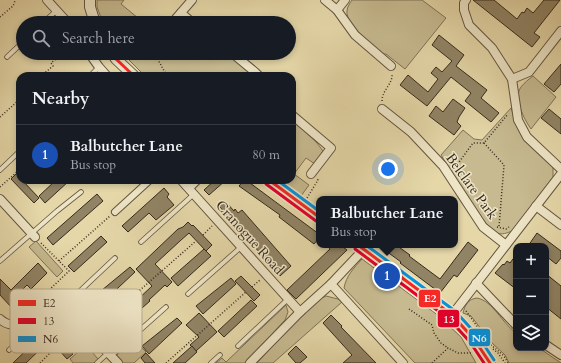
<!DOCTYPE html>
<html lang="en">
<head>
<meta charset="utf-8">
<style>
  body { margin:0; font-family:Cardo,serif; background:#20242c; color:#f1f3f6 }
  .controls { position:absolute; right:12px; bottom:12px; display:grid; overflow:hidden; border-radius:8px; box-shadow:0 2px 6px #0003 }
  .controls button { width:36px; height:36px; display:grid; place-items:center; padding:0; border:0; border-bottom:1px solid #363941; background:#171b24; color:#f1f3f6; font:20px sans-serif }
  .you { position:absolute; left:388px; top:169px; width:14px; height:14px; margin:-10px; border:3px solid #fff; border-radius:50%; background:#1a73e8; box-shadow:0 0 0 6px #1a73e833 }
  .badge { display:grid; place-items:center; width:26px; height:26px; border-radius:50%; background:#c59692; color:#fff; font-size:13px; font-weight:700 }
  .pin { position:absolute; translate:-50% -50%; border:2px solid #fff; box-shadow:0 1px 4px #0006 }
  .popup { position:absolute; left:316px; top:196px; width:142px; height:52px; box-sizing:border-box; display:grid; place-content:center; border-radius:8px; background:#171b24; filter:drop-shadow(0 1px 3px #0005); font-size:13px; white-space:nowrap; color:#9ea1a6 }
  .popup b { font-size:15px; color:#f1f3f6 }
  .popup::after { content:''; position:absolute; left:50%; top:100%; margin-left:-8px; border:8px solid transparent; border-top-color:#171b24 }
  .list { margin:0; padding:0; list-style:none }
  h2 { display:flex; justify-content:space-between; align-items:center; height:52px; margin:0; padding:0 16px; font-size:17px }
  h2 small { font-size:13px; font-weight:400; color:#9ea1a6 }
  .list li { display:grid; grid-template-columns:26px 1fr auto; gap:12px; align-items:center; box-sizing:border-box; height:60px; padding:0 16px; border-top:1px solid #363941 }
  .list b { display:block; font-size:15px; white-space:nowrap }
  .list p { margin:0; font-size:13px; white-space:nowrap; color:#9ea1a6 }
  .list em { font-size:13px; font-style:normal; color:#9ea1a6 }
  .icon { flex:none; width:22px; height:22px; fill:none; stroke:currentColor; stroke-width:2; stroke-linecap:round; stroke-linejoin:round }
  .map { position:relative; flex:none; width:561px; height:363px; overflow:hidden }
  .search { position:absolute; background:#171b24; box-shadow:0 2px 6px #0003; left:16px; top:16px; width:280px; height:44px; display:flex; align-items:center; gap:10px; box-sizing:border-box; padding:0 14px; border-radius:22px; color:#9ea1a6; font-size:15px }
  .panel { position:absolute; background:#171b24; box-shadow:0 2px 6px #0003; left:16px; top:72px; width:280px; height:112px; border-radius:12px }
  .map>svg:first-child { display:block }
  .green { fill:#c7ba90; stroke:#7e7256 }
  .building { fill:#918465; stroke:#362a1d }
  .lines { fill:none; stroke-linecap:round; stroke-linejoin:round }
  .service-casing { stroke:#625540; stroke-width:5.5 }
  .pedestrian-casing { stroke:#625540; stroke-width:8 }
  .minor-casing { stroke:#625540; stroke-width:10 }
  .tertiary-casing { stroke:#625540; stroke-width:12 }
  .path { stroke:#362a1d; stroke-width:1.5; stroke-dasharray:1 2; stroke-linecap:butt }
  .service { stroke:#eee5c6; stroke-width:4 }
  .pedestrian { stroke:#eee5c6; stroke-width:6 }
  .minor { stroke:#eee5c6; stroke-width:8 }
  .tertiary { stroke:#eee5c6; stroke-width:10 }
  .bus-1-casing { stroke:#eee5c6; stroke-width:6 }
  .bus-2-casing { stroke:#eee5c6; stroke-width:6 }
  .bus-3-casing { stroke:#eee5c6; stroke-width:6 }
  .bus-1 { stroke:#f52a26; stroke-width:3 }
  .bus-2 { stroke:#e4002b; stroke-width:3 }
  .bus-3 { stroke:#0893dd; stroke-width:3 }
  .labels { text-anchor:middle; stroke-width:3; stroke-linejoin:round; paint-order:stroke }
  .street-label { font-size:14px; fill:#362a1d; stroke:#eee5c6 }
  .key { fill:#eee5c6; stroke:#b7ad93; stroke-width:1 }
  .key-label { font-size:11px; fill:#362a1d }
  .line-badge { stroke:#eee5c6; stroke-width:1.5 }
  .badge-label { font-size:11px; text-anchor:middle; font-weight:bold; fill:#fff }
</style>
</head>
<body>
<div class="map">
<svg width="561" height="363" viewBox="0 0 561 363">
  <rect width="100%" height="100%" fill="#e5d7a8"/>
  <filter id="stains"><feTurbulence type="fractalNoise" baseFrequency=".005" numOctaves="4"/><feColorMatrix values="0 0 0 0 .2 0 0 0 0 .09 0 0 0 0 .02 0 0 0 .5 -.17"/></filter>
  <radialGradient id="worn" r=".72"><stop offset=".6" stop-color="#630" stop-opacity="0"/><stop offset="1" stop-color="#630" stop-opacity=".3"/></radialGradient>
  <g class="green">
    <polygon points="97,0 124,0 121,4 144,23 103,23 97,7"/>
    <path d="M352,0H422L446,18L405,69L386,54H382C373,45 345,24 347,11C347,7 350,3 352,0Z"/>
    <polygon points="122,53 226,53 253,76 145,76"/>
    <path d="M533,76L556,97L531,129C524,119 513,98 521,87C524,83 529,79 533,76Z"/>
    <path d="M511,108L519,130L553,166V177L512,231C507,233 502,235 497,233C483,227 450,170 441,155L463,130L474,139L482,140Z"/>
    <polygon points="292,119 317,143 323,151 315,164 306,158 294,174 309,185 301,196 280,180 292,180"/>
    <polygon points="36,241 63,271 57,277 29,247"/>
    <path d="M362,259L435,313L461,337L476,363H415L344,288C346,276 354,268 362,259Z"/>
    <polygon points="326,296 338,299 342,302 273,363 257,363 290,327 320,299"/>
    <path d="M477,298C493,301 502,323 516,333V348H539L561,363H509L505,355L491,342L471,316L463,313C465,305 468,299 477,298Z"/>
    <polygon points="286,305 288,312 285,320 245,363 216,363 222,358 226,362"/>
    <polygon points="134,339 146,352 134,363 123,363 116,356"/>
    <polygon points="86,345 98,359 94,363 73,363 70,359"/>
  </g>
  <g class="building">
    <polygon points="473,0 494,0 517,19 522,12 524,13 527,8 533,13 534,12 544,0 560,0 534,33 540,37 532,47"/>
    <polygon points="439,35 464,55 456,66 487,90 481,98 499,113 491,122 465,101 471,93 451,77 427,106 400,85 408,75 428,92 438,79 431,73 436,67 442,72 452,61 432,45"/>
    <polygon points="561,64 561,84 554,92 544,84"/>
    <polygon points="453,99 465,108 459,117 457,122 461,126 454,135 429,116 436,106 443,112"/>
    <polygon points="549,109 561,119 561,134 541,118"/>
    <polygon points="20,170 20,180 22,180 39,198 34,203 11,179"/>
    <polygon points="56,180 70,180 45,203 39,196"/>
    <polygon points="215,180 226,180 209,195 204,190"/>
    <polygon points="244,180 246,180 277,203 319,234 319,238 314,244 279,217 280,215 239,186"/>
    <polygon points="164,188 169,194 167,197 174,205 156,220 149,213 128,232 122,226"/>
    <polygon points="97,194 103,201 53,245 47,238"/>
    <polygon points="225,201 234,211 235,209 238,213 242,210 291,266 280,276 219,206"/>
    <polygon points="188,222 192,226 193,225 212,245 206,251 189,233 180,241 155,264 172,282 167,287 165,285 149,300 150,301 133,316 135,318 127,326 125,324 117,332 94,307 99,302 116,320 152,286 136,269 178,229 183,227"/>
    <polygon points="537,233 561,251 561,258 556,264 546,256 546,246 528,246"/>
    <polygon points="101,236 107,242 74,272 68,266"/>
    <polygon points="468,242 478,250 457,277 454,275 440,293 400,263 401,262 386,251 391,245 396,245 410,255 409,256 440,279"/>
    <polygon points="327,245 340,245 347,250 296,299 287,290 330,249"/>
    <polygon points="204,249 211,256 178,286 171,278"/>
    <polygon points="516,255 516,289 495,273 503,264 504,265 507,261 510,263"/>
    <polygon points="38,263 47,273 31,289 27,285 16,296 21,301 13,309 0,295 0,279 11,290"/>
    <polygon points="130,267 135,272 102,303 96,295"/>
    <polygon points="546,274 561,286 561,319 546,307"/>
    <polygon points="241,276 260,295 254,301 235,281"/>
    <polygon points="231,278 236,284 203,314 196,306"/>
    <polygon points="251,300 257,306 224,337 218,331"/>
    <polygon points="199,313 217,332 196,351 190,345 199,337 186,325"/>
    <polygon points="331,315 342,326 341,327 376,363 343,363 352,355 323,323"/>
    <polygon points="177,318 182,323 149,354 142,346"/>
    <polygon points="50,329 73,354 67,359 50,340 26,363 13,363 41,336 42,337"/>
    <polygon points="192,346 197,352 185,363 173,363"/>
    <polygon points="296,346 307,357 300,363 296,363 288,354"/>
    <polygon points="146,353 155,363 145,363 141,358"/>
  </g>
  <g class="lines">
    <defs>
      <g id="service">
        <polyline points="43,23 57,10"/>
        <polyline points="7,57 23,42"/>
        <polyline points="90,76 99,67"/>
        <polyline points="0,170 20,151"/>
        <polyline points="141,242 194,194"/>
        <polyline points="0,261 57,211 81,192"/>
        <polyline points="188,294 241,247"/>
        <polyline points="63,307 115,258"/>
        <polyline points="238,346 288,299"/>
        <polyline points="9,350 56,306 57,303"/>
        <polyline points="111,356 166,307"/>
        <polyline points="97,363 108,353"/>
        <polyline points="211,363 220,355"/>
      </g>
      <polyline id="pedestrian" points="115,212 150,180"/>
      <g id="minor">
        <polyline points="47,0 68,23"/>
        <polyline points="325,0 337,10 355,35 391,66"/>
        <polyline points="466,0 464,3 464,10 469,25 492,48 512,79 518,120 527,137 561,169"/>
        <polyline points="337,10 345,0"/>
        <polyline points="181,13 193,23"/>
        <polyline points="172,23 192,0"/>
        <polyline points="89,53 99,67 107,76"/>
        <polyline points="232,53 255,72 259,76"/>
        <polyline points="512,79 529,72 561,31"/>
        <polyline points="382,109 411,132 443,166 483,227 506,245"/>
        <polyline points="292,115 331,148 311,174"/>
        <polyline points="181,180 300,312"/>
        <polyline points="189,188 197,180"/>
        <polyline points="0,199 35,237"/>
        <polyline points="536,206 561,225"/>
        <polyline points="476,283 516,325"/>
        <polyline points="331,284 403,363"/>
        <polyline points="452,315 561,174"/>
        <path d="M0,319C18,335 29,312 42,303C45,301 50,301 54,301L63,307L118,363"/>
        <polyline points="546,345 561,355"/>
        <polyline points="250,363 300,312 331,284 364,249"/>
      </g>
      <g id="tertiary">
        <polyline points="90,0 90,7 95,23"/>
        <polyline points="112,53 116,59 134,76"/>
        <polyline points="269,180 319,217"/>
        <polyline points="358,245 452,315 474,339 490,363"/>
      </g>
    </defs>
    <use href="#service" class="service-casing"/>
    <use href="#pedestrian" class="pedestrian-casing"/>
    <use href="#minor" class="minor-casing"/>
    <use href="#tertiary" class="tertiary-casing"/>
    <g class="path">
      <polyline points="0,17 13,6 15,1"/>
      <polyline points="157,53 157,58 167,76"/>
      <polyline points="41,76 53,66 51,63 57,58"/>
      <path d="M382,101C382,90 393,84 392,74"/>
      <polyline points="0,117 18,101 17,96 20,93"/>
      <polyline points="484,143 504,165 499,227"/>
      <polyline points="454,169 473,143 484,143 508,114"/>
      <polyline points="26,180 28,182 34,182 36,180"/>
      <polyline points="0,187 18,171 20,174"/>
      <polyline points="307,198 318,180 317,179"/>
      <polyline points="497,227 506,229 509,227"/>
      <polyline points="203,235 212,226"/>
      <polyline points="41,243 69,271 47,292 48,293"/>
      <polyline points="59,261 110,216"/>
      <polyline points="252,287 260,280"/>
      <polyline points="409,309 432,325 434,333 441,343 448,348"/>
      <polyline points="466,311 489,343 504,356 508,363"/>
      <polyline points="119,321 117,318 116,311 196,241"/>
      <polyline points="44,337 42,335 61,318"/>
      <polyline points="108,342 125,327 123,324"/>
      <polyline points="493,349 498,353 505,363"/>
      <polyline points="40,363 53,350 51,345 48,341"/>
      <polyline points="166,363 246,292"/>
      <polyline points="432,363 448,348 458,353 471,353"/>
    </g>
    <use href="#service" class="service"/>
    <use href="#pedestrian" class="pedestrian"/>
    <use href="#minor" class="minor"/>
    <use href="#tertiary" class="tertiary"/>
    <defs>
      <g id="bus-1">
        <polyline points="112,53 116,59 134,76"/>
        <polyline points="269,180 319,217"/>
        <polyline points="358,245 452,315 474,339 490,363"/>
      </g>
      <g id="bus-2">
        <polyline points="266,184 316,221"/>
        <polyline points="355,249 449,319 470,342 484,363"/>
      </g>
      <g id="bus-3">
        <polyline points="277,180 319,211"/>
        <polyline points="366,245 455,311 478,336 494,360"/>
      </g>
    </defs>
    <use href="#bus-1" class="bus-1-casing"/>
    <use href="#bus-2" class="bus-2-casing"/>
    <use href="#bus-3" class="bus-3-casing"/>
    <use href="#bus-1" class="bus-1"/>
    <use href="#bus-2" class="bus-2"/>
    <use href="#bus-3" class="bus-3"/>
  </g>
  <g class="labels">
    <g class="street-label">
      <text transform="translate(472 186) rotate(54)" y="5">Belclare Park</text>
      <text transform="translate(250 237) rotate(48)" y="5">Cranogue Road</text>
    </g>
  </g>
  <rect x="10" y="289" width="132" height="64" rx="6" class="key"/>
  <rect x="18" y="300" width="18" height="6" fill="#f52a26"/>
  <rect x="18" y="318" width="18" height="6" fill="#e4002b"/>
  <rect x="18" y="336" width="18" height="6" fill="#0893dd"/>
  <g class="key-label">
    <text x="43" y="307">E2</text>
    <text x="43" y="325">13</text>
    <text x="43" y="343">N6</text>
  </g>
  <g class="line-badge">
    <rect x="418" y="289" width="23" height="19" rx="4" fill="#f52a26"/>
    <rect x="437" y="309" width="23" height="19" rx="4" fill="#e4002b"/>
    <rect x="468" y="328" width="23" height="19" rx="4" fill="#0893dd"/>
  </g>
  <g class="badge-label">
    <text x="430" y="302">E2</text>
    <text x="449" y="323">13</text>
    <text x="479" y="342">N6</text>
  </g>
  <rect width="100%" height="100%" filter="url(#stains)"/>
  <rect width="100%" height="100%" fill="url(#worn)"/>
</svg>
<div class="controls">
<button>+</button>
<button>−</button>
<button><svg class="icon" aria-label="layers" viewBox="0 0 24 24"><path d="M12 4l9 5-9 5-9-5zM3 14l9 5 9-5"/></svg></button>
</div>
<div class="you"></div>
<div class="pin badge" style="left:387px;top:276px;background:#1a4fb4">1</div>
<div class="popup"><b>Balbutcher Lane</b>Bus stop</div>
<div class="search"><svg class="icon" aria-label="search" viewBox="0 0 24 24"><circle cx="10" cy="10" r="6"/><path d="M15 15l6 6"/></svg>Search here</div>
<section class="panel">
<h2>Nearby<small></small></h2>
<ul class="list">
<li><span class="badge" style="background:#1a4fb4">1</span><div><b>Balbutcher Lane</b><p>Bus stop</p></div><em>80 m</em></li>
</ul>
</section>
</div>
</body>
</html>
